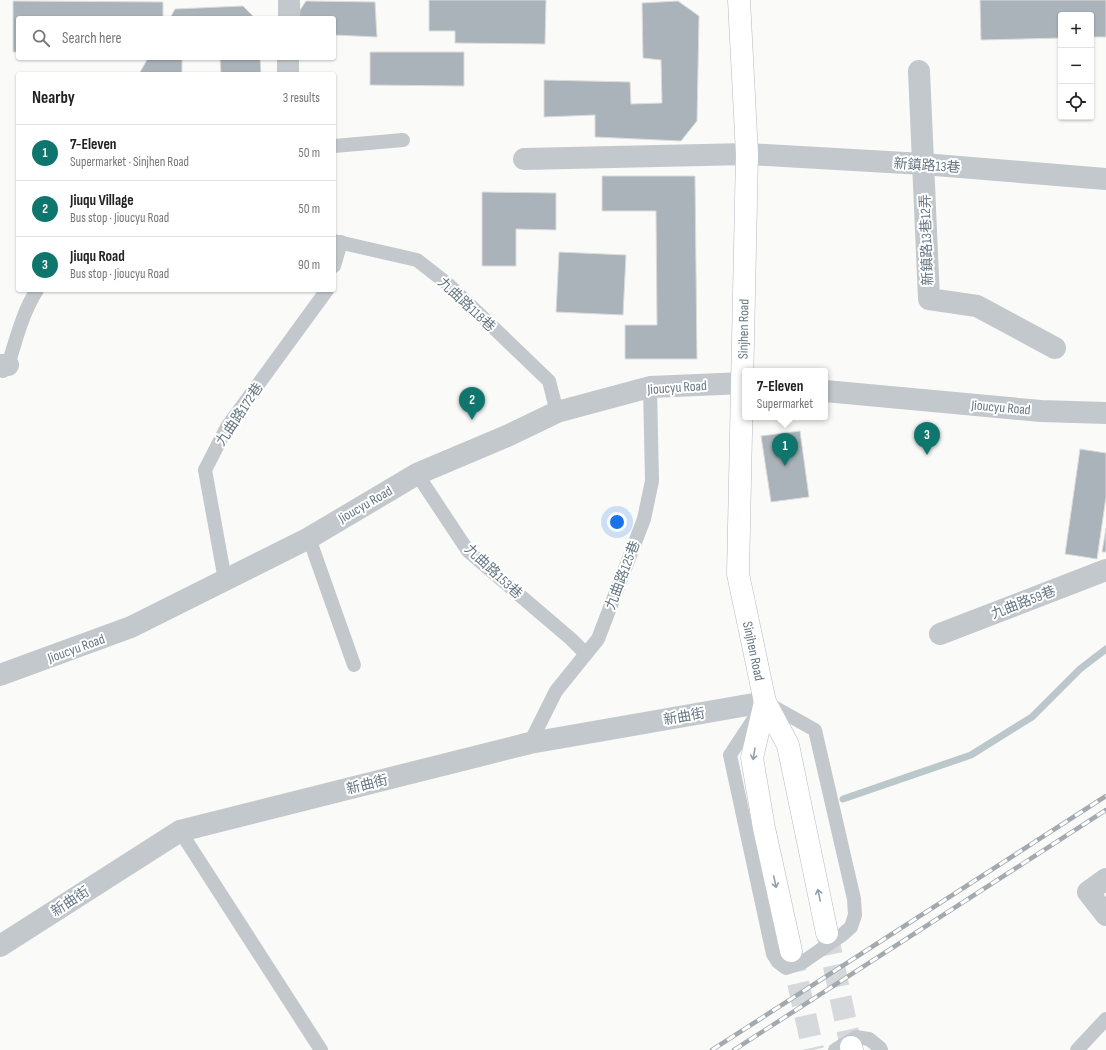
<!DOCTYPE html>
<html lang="en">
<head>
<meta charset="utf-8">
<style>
  body { margin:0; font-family:"Sofia Sans Condensed","Noto Sans TC",sans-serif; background:#f2f2f2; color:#222 }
  .controls { position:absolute; right:12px; top:12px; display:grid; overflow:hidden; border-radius:4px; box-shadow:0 1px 3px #0004 }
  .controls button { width:36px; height:36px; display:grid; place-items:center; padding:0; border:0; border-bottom:1px solid #e0e0e0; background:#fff; color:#222; font:20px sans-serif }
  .you { position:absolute; left:617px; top:522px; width:14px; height:14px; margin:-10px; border:3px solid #fff; border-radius:50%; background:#1a73e8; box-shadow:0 0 0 6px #1a73e833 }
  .badge { display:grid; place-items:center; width:26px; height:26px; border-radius:50%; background:#0f766e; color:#fff; font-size:13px; font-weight:700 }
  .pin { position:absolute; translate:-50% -33px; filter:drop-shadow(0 1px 2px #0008) }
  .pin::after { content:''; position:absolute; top:21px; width:14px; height:12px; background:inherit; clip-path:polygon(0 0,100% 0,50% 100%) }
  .popup { position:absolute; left:742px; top:368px; width:86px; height:52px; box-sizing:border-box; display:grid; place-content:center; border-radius:4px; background:#fff; filter:drop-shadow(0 1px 3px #0005); font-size:13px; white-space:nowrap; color:#767676 }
  .popup b { font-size:15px; color:#222 }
  .popup::after { content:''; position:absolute; left:50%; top:100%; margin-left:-8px; border:8px solid transparent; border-top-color:#fff }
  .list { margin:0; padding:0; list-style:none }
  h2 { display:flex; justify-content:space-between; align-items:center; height:52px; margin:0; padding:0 16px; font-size:17px }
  h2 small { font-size:13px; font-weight:400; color:#767676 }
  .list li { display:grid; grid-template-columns:26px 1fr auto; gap:12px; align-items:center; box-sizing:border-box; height:56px; padding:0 16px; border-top:1px solid #e0e0e0 }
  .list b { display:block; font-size:15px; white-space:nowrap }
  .list p { margin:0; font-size:13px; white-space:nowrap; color:#767676 }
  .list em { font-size:13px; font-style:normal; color:#767676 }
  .icon { flex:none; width:22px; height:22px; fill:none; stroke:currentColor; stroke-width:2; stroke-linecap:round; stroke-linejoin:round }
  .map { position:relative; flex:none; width:1106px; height:1050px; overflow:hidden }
  .search { position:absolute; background:#fff; box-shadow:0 1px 3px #0004; left:16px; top:16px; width:320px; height:44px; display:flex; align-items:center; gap:10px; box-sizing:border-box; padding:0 14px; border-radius:4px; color:#767676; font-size:15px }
  .panel { position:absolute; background:#fff; box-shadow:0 1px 3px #0004; left:16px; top:72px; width:320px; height:220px; border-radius:4px }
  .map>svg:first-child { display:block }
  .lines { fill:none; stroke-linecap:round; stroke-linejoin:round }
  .stream { stroke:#bbc7cb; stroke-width:7 }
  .building { fill:#aab3b9; stroke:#dcdcda }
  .secondary-tunnel { stroke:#d5d9db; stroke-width:22; stroke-dasharray:22 11; stroke-linecap:butt }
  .secondary-casing { stroke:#b3babf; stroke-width:23 }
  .lane { stroke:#c3c8cc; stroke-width:14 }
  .street { stroke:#c3c8cc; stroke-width:22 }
  .secondary { stroke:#fff; stroke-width:22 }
  .rail-casing { stroke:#a2aab0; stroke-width:4.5 }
  .rail { stroke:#fff; stroke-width:3; stroke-dasharray:9; stroke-linecap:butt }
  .oneway { stroke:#939fa8 }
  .labels { text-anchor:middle; stroke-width:4; stroke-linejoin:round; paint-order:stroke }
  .street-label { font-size:14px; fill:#657683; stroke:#fff }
</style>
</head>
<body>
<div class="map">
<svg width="1106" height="1050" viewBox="0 0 1106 1050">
  <rect width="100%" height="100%" fill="#fafaf8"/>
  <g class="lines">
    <polyline class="stream" points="843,799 971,755 1032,717 1080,669 1106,649"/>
  </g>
  <g class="building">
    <polygon points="429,0 546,0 545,44 455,43 455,31 429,31"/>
    <polygon points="980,0 1106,0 1106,37 1091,37 1091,15 1061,15 1061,38 981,40"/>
    <polygon points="13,1 163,2 163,18 18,18 18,52 13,52"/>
    <polygon points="306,1 375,2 377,37 334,35 334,18 299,18 300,10"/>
    <polygon points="678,1 699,16 697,121 681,141 595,137 595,115 544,117 544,80 630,82 631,104 662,103 661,60 643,58 642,3"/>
    <polygon points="243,6 255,18 170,18 175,9"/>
    <polygon points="370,52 464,52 464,86 370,85"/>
    <polygon points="148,58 182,58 182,74 139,74"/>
    <polygon points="220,58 260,58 261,74 221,74"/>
    <polygon points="602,176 695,176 697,359 625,359 625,325 657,325 656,211 602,211"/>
    <polygon points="482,192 556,193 556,230 516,229 516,266 482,266"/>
    <polygon points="559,252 626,255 623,315 556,312"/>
    <polygon points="800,431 809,497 771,502 761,436"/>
    <polygon points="1080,449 1106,453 1106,497 1097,559 1065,554"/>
    <polygon points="1106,528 1106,552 1102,552"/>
  </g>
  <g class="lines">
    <g class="secondary-tunnel">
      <polyline points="827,933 851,1047"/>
      <polyline points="791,951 813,1050"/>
    </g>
    <defs>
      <g id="secondary">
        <polyline points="739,0 747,154 738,574 765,702 788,745 827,933"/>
        <polyline points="765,702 752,758 764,828 791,951"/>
        <polyline points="851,1047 852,1050"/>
      </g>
    </defs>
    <use href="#secondary" class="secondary-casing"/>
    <g class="lane">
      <polyline points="334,146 403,140"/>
      <polyline points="334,241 417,260 449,285 549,381 557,412"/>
      <polyline points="334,266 341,242"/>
      <path d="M3,371L8,365C16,340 23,311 37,290"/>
      <polyline points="417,474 468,551 571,639 586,654"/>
      <polyline points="309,538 354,665"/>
      <polyline points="225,580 205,470 227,427 327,290"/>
      <polygon points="765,702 815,730 854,899 855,915 851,927 842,935 803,962 786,968 778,962 773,954 730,755"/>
      <polyline points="530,743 556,691 598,639 644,519 652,481 650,387"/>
      <polyline points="180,831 321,1050"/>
      <polyline points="835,1050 856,1037 869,1039 880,1048 881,1050"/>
      <polyline points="1077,1050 1106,1019"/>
    </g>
    <g class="street">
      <polyline points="289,18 289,0"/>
      <polyline points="919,71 929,299 977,306 1055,348"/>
      <polyline points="288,74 288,58"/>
      <polyline points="524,159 747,154 923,164 1106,179"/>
      <polyline points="0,365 8,365"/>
      <polyline points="825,391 1041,411 1106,413"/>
      <polyline points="940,634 1106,570"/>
      <polyline points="0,675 131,627 309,538 417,474 507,436 557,412 650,387 745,383"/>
      <polyline points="1106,879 1088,892 1106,915"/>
      <polyline points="0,946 180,831 530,743 765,702"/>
    </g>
    <use href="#secondary" class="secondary"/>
    <defs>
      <g id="rail">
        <polyline points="712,1050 1106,796"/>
        <polyline points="734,1050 1106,810"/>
      </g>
    </defs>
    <use href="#rail" class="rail-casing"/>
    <use href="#rail" class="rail"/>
  </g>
  <defs><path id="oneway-shaft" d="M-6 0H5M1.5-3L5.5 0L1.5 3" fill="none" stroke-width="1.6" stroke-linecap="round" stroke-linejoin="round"/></defs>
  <g class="oneway">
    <use href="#oneway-shaft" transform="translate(754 754) rotate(99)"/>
    <use href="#oneway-shaft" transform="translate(775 882) rotate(78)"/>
    <use href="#oneway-shaft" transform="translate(819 895) rotate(-102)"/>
  </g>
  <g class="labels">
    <g class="street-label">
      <text transform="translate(927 165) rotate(4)" y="5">新鎮路13巷</text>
      <text transform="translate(926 240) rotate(-92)" y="5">新鎮路13巷12弄</text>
      <text transform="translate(467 304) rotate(43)" y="5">九曲路118巷</text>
      <text transform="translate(743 329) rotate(-89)" y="5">Sinjhen Road</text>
      <text transform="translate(677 387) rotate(-4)" y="5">Jioucyu Road</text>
      <text transform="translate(1001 407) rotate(5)" y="5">Jioucyu Road</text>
      <text transform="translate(239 414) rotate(-56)" y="5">九曲路172巷</text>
      <text transform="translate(365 504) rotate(-30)" y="5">Jioucyu Road</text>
      <text transform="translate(494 571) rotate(43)" y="5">九曲路153巷</text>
      <text transform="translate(622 575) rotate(-69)" y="5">九曲路125巷</text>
      <text transform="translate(1023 602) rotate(-21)" y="5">九曲路59巷</text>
      <text transform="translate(76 648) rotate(-20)" y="5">Jioucyu Road</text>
      <text transform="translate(754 651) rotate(78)" y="5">Sinjhen Road</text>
      <text transform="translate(684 716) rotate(-10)" y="5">新曲街</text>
      <text transform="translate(367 784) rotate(-14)" y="5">新曲街</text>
      <text transform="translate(70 901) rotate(-33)" y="5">新曲街</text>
    </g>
  </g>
</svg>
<div class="controls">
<button>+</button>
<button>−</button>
<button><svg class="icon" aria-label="locate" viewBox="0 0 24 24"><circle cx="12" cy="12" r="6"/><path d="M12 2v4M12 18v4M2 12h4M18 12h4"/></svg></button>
</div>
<div class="you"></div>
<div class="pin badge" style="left:785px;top:466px">1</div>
<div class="popup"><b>7-Eleven</b>Supermarket</div>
<div class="pin badge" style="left:472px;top:420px">2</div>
<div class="pin badge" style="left:927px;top:455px">3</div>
<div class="search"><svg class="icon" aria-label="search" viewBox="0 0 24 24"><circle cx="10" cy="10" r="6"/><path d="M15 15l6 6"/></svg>Search here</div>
<section class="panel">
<h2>Nearby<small>3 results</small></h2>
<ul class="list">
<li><span class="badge">1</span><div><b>7-Eleven</b><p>Supermarket · Sinjhen Road</p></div><em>50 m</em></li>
<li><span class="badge">2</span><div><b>Jiuqu Village</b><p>Bus stop · Jioucyu Road</p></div><em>50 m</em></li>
<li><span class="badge">3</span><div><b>Jiuqu Road</b><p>Bus stop · Jioucyu Road</p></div><em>90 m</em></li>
</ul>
</section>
</div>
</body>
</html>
